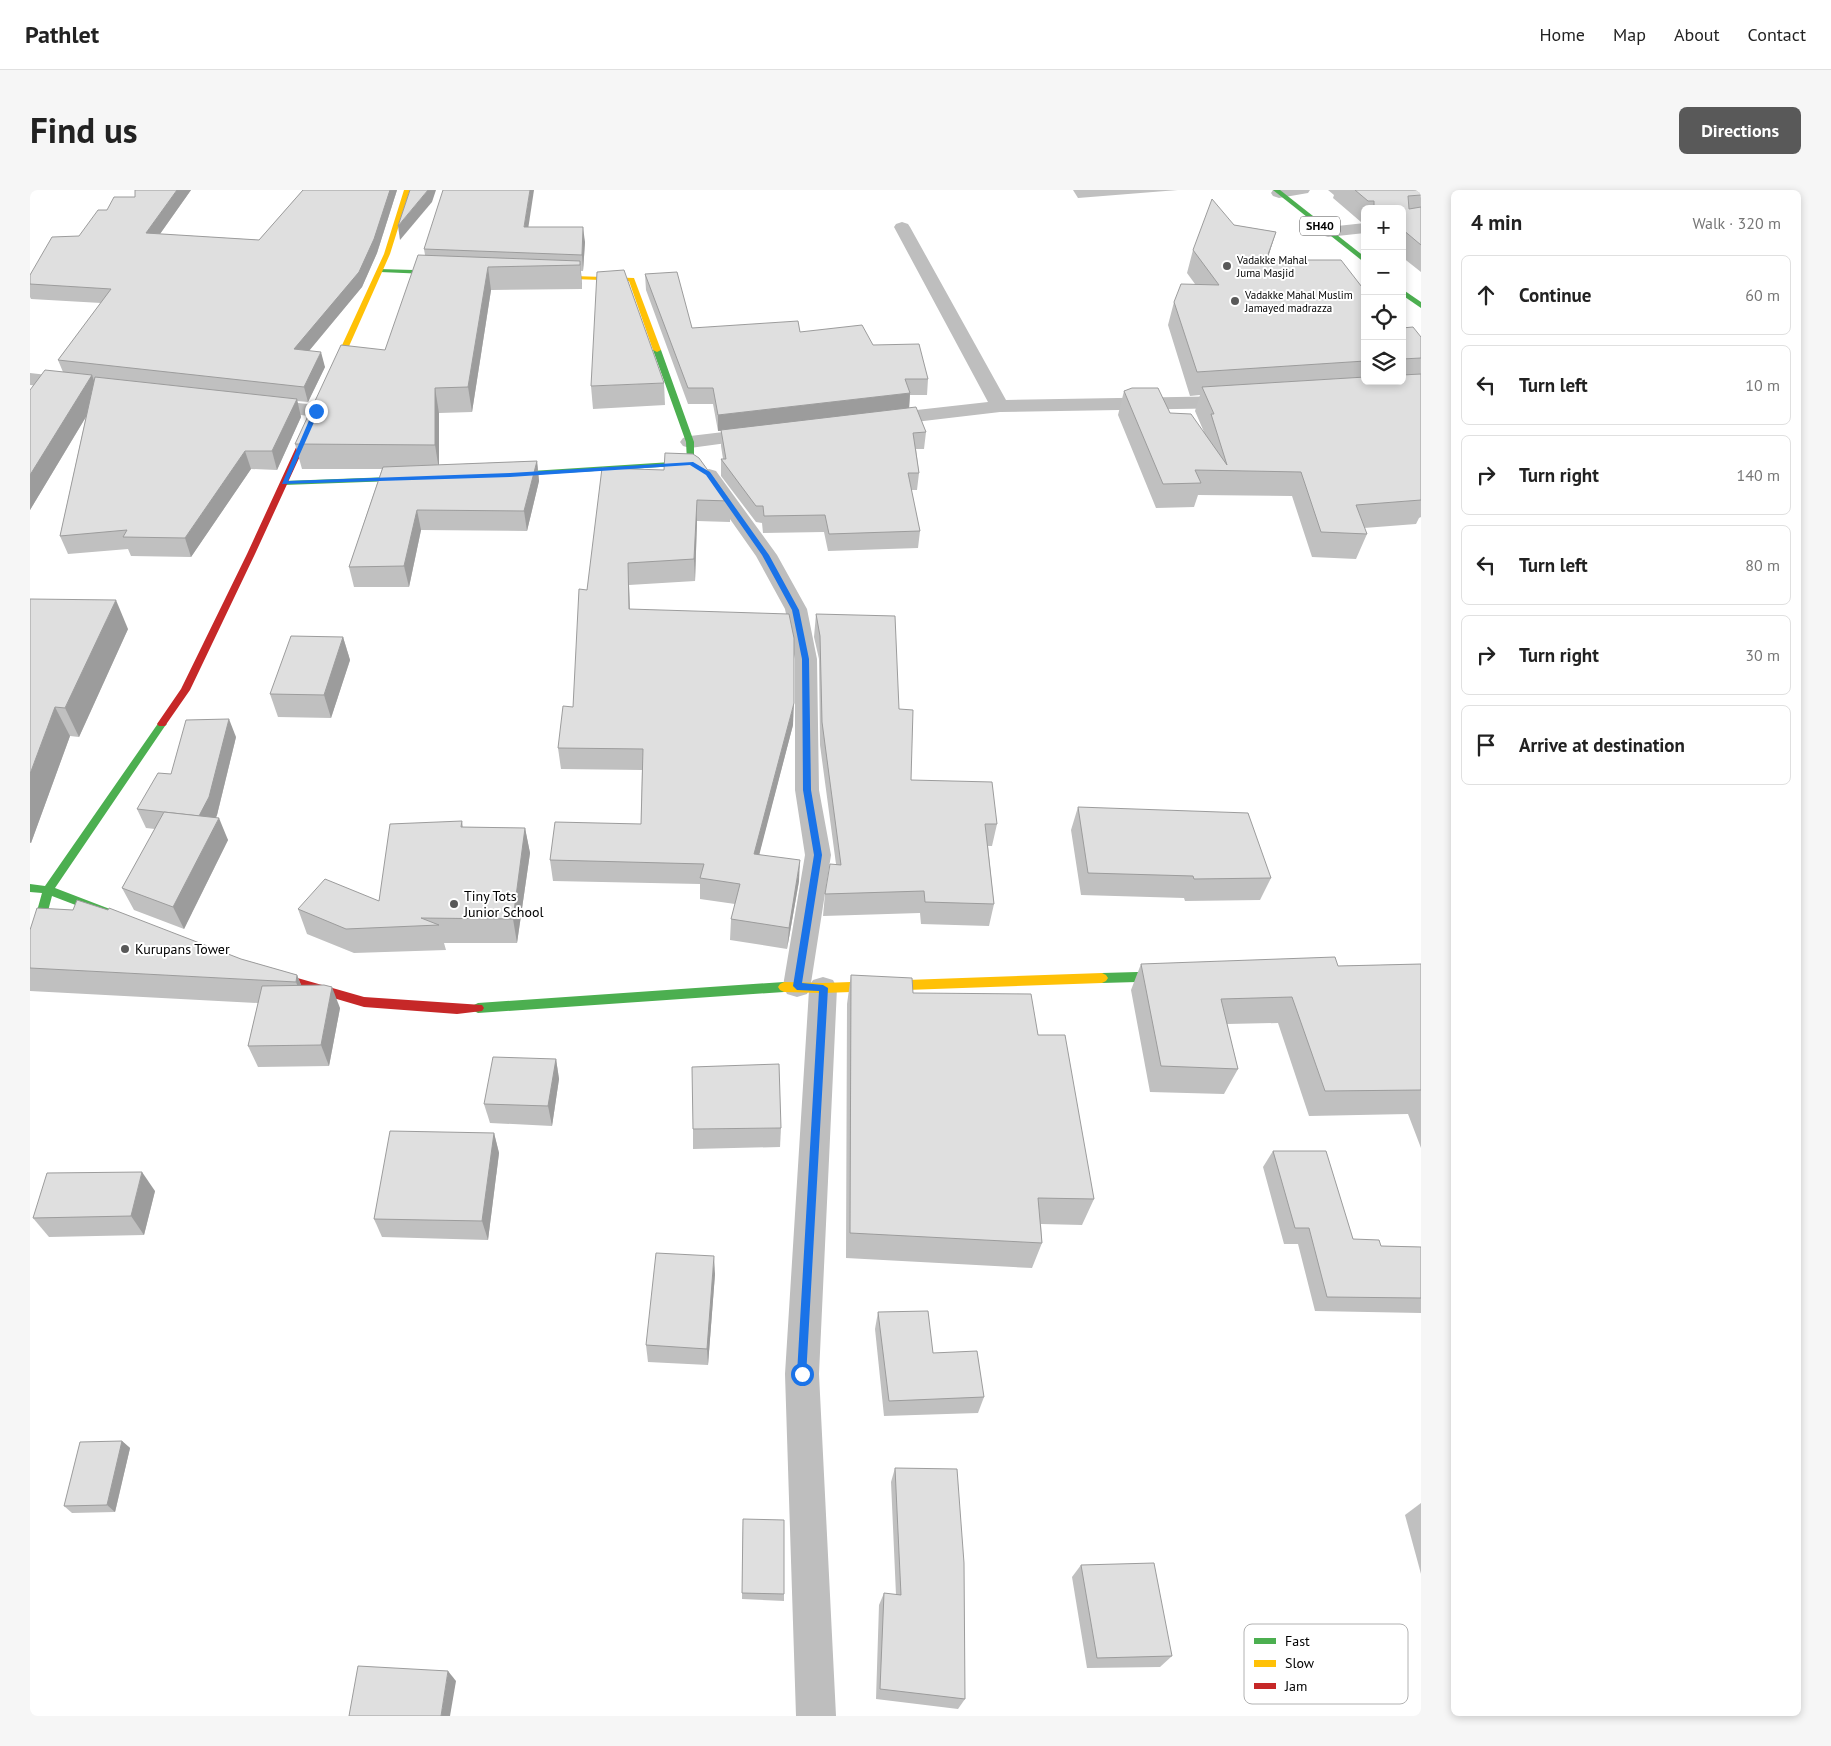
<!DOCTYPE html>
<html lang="en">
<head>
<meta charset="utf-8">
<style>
  body { margin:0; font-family:"PT Sans",sans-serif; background:#f6f6f6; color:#222 }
  .controls { position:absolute; right:15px; top:15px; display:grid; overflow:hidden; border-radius:8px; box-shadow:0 2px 8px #0003 }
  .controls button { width:45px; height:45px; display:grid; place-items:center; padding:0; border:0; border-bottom:1px solid #e0e0e0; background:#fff; color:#222; font:25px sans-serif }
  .stop { position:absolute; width:15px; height:15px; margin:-11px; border:4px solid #1a73e8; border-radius:50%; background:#fff }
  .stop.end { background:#1a73e8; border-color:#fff; box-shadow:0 1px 5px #0008 }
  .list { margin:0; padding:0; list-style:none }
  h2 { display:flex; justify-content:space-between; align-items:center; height:65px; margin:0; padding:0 20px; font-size:21px }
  h2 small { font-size:16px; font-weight:400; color:#767676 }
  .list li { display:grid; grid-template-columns:32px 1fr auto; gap:15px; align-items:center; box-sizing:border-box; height:80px; margin:0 10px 10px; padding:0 10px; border:1px solid #e0e0e0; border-radius:8px }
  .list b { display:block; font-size:19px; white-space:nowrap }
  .list em { font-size:16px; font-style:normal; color:#767676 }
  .icon { flex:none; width:28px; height:28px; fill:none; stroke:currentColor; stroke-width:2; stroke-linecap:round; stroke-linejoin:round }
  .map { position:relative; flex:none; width:1391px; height:1526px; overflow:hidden; border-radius:8px }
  header { display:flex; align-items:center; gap:30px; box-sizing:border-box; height:70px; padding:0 25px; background:#fff; border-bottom:1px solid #e0e0e0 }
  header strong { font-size:24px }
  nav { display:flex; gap:28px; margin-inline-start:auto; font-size:18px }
  .intro { display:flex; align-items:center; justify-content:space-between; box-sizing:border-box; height:120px; padding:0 30px }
  h1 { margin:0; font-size:35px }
  .button { padding:12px 22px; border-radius:8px; background:#595959; color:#fff; font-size:18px; font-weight:700 }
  main { display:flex; gap:30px; padding:0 30px }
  aside { flex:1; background:#fff; border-radius:8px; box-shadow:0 2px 8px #0003 }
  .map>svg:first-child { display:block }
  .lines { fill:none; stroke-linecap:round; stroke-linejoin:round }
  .street { fill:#bebebe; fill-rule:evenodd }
  .fast { fill:#4caf50; fill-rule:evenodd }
  .slow { fill:#ffc107; fill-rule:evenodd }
  .jam { fill:#c62828; fill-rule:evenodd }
  .wall { fill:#c0c0c0 }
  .shaded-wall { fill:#9c9c9c }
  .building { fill:#dfdfdf; stroke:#9c9c9c }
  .route { fill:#1a73e8 }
  .poi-dot { fill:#595959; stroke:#fff; stroke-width:2 }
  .labels { text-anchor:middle; stroke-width:4; stroke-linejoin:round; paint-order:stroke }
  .far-poi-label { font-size:11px; fill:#000; stroke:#fff; text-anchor:start }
  .shield { fill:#fff; stroke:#4c4c4c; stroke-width:1 }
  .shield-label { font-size:12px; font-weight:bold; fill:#000 }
  .poi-label { font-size:14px; fill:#000; stroke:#fff; text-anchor:start }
  .key { fill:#fff; stroke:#b2b2b2; stroke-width:1 }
  .key-label { font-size:14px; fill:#000 }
</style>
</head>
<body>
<header>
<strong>Pathlet</strong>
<nav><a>Home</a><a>Map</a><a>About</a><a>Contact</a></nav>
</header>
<div class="intro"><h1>Find us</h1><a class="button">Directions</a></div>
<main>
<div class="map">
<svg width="1391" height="1526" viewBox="0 0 1391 1526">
  <rect width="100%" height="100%" fill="#fff"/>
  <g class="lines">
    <g class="street">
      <polygon points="1243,0 1280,0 1278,3 1249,8 1243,6 1241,3"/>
      <polygon points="872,32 878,34 880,37 976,210 1205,206 1212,208 1214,212 1212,216 1205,218 970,222 851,236 844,234 841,230 844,226 851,224 958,212 864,37 866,34"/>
      <polygon points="1335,33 1335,43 1298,47 1292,45 1290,42 1292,39 1298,37"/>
      <polygon points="0,183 43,188 50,190 52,194 50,198 43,200 0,195"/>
      <polygon points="233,209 286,215 293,217 296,221 293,225 286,227 226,219 224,215 226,211"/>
      <polygon points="727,238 734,240 737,244 734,248 660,258 653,256 650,252 653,248 660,246"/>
      <polygon points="679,279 686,281 747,365 777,419 787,469 789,600 801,665 781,793 783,790 793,787 803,790 807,798 789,1184 806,1526 766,1526 755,1184 779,800 777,804 767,807 757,804 753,796 775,665 765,600 765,469 755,419 726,366 669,285 672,281"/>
    </g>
    <g class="fast">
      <polygon points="1243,0 1250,0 1335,67 1335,73"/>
      <polygon points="348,79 420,81 423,83 420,85 350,82 348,81"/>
      <polygon points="1372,99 1391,112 1391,118 1372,105"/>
      <polygon points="624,158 631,160 664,252 664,275 467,287 467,283 470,283 657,271 656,252 623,160"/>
      <polygon points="387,286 390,286 390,290 254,295 250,293 254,291"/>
      <polygon points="132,531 135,532 137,534 135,536 25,698 85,721 87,724 85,727 77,727 22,706 6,766 4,769 0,770 0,746 12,703 0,702 0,694 15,696 129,532"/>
      <polygon points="1142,781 1146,783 1148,786 1146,789 1142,791 1072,793 1068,791 1066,788 1068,785 1072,783"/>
      <polygon points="754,792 758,794 760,797 758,800 754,802 448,823 444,821 442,818 444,815 448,813"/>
    </g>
    <g class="slow">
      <polygon points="374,0 380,0 360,64 304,190 297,192 296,190 354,64"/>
      <polygon points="513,85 604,88 631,160 627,162 623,160 599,91 515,88 513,87"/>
      <polygon points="1072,783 1076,785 1078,788 1076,791 1072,793 793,803 754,802 750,800 748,797 750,794 754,792 793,793"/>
    </g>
    <g class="jam">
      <polygon points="280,227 287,229 225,364 160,500 135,536 129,536 127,534 151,499 217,364"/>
      <polygon points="236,779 334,807 452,815 454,818 452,821 427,824 334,817 232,787 230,784 232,781"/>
    </g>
  </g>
  <g class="wall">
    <polygon points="105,0 161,0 130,44 229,50 273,0 367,0 347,63 332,97 279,161 295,177 278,212 267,211 271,227 247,280 221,279 161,367 101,366 98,359 38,364 30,346 56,227 0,320 0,200 33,182 28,170 71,113 1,109 0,107 0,85 49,46 77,20 105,7"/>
    <polygon points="1043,0 1148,0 1048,8"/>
    <polygon points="1298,0 1391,0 1391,82 1372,67 1372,19 1335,19 1335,32 1331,32 1303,8 1304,5"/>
    <polygon points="1204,35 1246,42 1237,70 1335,101 1335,191 1372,191 1372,138 1391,147 1391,327 1389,328 1386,334 1334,338 1337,344 1326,369 1282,367 1262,306 1168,305 1164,317 1126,318 1088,225 1094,201 1140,223 1174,242 1165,221 1170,205 1160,206 1138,135 1144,112 1165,94 1157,83 1163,60"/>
    <polygon points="498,37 555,52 553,81 551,81 552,99 461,100 442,222 409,223 409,275 507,271 509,291 497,341 391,340 379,397 324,397 319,377 352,279 272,279 265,254 355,160 395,65 394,59"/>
    <polygon points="615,84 662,138 770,142 843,155 898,189 897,205 880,205 879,218 896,242 894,259 886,259 889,283 887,300 881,300 890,341 888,358 798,361 794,342 733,343 732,333 726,332 691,286 691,269 693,269 691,256 691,241 688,241 683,214 658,214 616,100"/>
    <polygon points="634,193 635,215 563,219 561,196"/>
    <polygon points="634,280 700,311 700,332 667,331 665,391 599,395 600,419 763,535 729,664 769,691 757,759 700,750 701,729 705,714 670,709 670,694 523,691 520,670 611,634 612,580 531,579 528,558 543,517 557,400"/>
    <polygon points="0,409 98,439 49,547 40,546 1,653 0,653"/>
    <polygon points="786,424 869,519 881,590 967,634 962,656 958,656 964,714 959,736 891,734 890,723 793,726 795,704 806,674 790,555 789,469 784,447"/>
    <polygon points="313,447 320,470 301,528 248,527 240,504"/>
    <polygon points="206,547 187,625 186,628 198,650 154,739 104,720 92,698 125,639 116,638 107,619 141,584"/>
    <polygon points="1048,617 1241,688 1230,710 1155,711 1154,708 1051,705 1041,640"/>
    <polygon points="432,631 433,637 495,638 500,663 487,753 414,753 416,760 324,763 277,744 268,719 349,711"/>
    <polygon points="0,740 211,769 267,785 271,795 310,818 299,876 228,877 218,856 228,813 0,801"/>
    <polygon points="1111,774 1308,776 1391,774 1391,958 1378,924 1279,926 1248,833 1197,834 1208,879 1194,904 1120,902 1101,800"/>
    <polygon points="821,785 883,803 1008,845 1064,1009 1052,1035 1011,1034 1012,1053 1002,1078 816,1068 817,814"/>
    <polygon points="526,869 529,889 522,936 460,933 454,914"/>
    <polygon points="751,938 750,957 663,959 663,939"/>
    <polygon points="464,943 469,963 458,1050 352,1047 344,1029"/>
    <polygon points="1243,961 1323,1049 1351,1056 1391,1057 1391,1123 1285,1121 1268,1054 1254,1054 1233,977"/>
    <polygon points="125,1001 114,1045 19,1047 3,1028"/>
    <polygon points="685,1084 678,1175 618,1172 616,1155"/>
    <polygon points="848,1122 903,1163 954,1207 948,1223 854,1226 845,1139"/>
    <polygon points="92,1251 100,1258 85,1322 42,1323 34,1316"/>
    <polygon points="865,1278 935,1509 928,1519 846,1509 849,1415 854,1403 866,1405 861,1292"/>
    <polygon points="1391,1313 1391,1384 1375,1325"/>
    <polygon points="713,1329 754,1404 754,1411 712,1409"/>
    <polygon points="1051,1375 1142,1466 1130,1477 1057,1478 1042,1387"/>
  </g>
  <g class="shaded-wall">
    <polygon points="147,0 161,0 120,58 116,43"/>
    <polygon points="360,0 367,0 347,63 332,97 268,174 264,159"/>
    <polygon points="398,0 406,0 402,12 370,50 368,36"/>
    <polygon points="500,0 504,0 496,53 494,37"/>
    <polygon points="553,37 555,52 553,81 552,65"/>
    <polygon points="1246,42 1239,64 1229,93 1236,70"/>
    <polygon points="550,71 552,94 552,99 550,75"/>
    <polygon points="458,77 461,100 442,222 438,197"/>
    <polygon points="291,162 295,177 278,212 274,197"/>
    <polygon points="62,185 69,205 0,320 0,285"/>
    <polygon points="405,198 409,223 409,280 405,255"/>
    <polygon points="880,203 879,219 688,241 688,225"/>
    <polygon points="267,209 271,227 247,280 242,261"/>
    <polygon points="215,261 221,279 161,367 155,348"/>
    <polygon points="507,271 509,291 497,341 494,321"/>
    <polygon points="667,310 667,331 665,391 664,369"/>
    <polygon points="387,320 391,340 379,397 374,376"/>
    <polygon points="598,373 599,395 600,441 599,419"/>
    <polygon points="86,410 98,439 49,547 35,518"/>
    <polygon points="313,447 320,470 301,528 294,505"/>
    <polygon points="764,513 763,535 724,685 724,664"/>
    <polygon points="25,517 40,546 1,653 0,652 0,584"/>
    <polygon points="199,529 206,547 187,625 177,645 169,627"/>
    <polygon points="189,628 198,650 154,739 143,717"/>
    <polygon points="495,638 500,663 487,753 483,729"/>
    <polygon points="770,670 769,691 757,759 759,738"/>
    <polygon points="267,785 277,809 275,816 266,792"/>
    <polygon points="302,797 310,818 299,876 291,855"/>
    <polygon points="526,869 529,889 522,936 518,916"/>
    <polygon points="464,943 469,963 458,1050 452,1031"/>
    <polygon points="112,982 125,1001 114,1045 101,1026"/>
    <polygon points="684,1066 685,1084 678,1175 677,1159"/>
    <polygon points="92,1251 100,1258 85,1322 77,1315"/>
    <polygon points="418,1481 426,1491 420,1526 411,1526"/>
  </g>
  <g class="building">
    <polygon points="105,0 147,0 116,43 229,50 273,0 360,0 344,49 329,82 264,159 291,162 274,197 28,170 81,99 0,94 0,85 22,47 49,46 68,20 77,20 84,7 105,7"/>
    <polygon points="380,0 398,0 368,36"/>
    <polygon points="413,0 500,0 494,37 553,37 552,65 394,59"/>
    <polygon points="1325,0 1391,0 1391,5 1378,6 1379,19 1391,17 1391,55 1372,39 1372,19 1348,19 1344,16 1344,11 1338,11"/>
    <polygon points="1182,9 1204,35 1246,42 1236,70 1311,70 1335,101 1335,171 1167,182 1144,112 1151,94 1189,95 1163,60"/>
    <polygon points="388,65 550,71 550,75 458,77 438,197 405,198 405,255 265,254 311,155 355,160"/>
    <polygon points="594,80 634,193 561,196 567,82"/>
    <polygon points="647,82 662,138 768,131 770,142 832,135 843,155 889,154 898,189 875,189 880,203 688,225 683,198 658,198 615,84"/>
    <polygon points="1383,137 1391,147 1391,168 1372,169 1372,138"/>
    <polygon points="15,180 62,185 0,285 0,200"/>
    <polygon points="1391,184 1391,310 1326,315 1337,344 1291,342 1271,282 1165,280 1171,293 1133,294 1094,201 1102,198 1128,198 1140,223 1161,224 1197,275 1181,224 1184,224 1172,197 1335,187 1335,191 1372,191 1372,185"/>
    <polygon points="65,187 267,209 242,261 215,261 155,348 93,347 97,340 30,346"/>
    <polygon points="886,217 896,242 883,243 889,283 878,283 890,341 799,344 795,325 734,326 733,316 726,316 691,269 696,269 691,240"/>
    <polygon points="635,263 663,264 669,268 700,311 667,310 664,369 598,373 599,419 759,424 764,448 764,513 724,664 770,670 759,738 701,729 710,694 670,688 674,674 520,670 525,632 611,634 613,559 528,558 533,516 543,517 549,399 557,400 572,278 634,280"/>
    <polygon points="507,271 494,321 387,320 374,376 319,377 353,277"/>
    <polygon points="0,409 86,410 35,518 25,517 0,584"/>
    <polygon points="786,424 865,426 869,519 883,520 881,590 962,592 967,634 955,634 964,714 895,712 894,701 795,704 800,674 811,675 792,532 790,446"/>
    <polygon points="261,446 313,447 294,505 240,504"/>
    <polygon points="199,529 179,607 169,626 107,619 128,583 141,584 156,530"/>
    <polygon points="1048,617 1218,623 1241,688 1164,689 1163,686 1058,683"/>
    <polygon points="134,622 189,628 143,717 92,698"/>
    <polygon points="432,631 431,637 495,638 483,729 391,728 409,735 316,739 268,719 295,689 349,711 360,634"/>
    <polygon points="47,710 78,720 79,718 211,769 267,785 266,792 0,778 0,740 7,718 43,720"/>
    <polygon points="1305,767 1308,776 1391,774 1391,900 1295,901 1262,807 1191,809 1208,879 1131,876 1111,774"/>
    <polygon points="821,785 882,788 883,803 1001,804 1008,845 1035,845 1064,1009 1008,1008 1012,1053 820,1043"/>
    <polygon points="294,795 302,797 291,855 218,856 232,796"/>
    <polygon points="463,867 526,869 518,916 454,914"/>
    <polygon points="749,874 751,938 663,939 662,877"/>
    <polygon points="360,941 464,943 452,1031 344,1029"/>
    <polygon points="1243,961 1296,961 1323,1049 1349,1050 1351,1056 1391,1057 1391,1108 1297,1107 1279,1038 1265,1038"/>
    <polygon points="112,982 101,1026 3,1028 17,983"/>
    <polygon points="626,1063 684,1066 677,1159 616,1155"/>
    <polygon points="898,1121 903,1163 947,1161 954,1207 859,1211 848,1122"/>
    <polygon points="92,1251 77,1315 34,1316 50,1252"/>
    <polygon points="865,1278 927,1279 934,1373 935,1509 850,1499 854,1403 871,1405"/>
    <polygon points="713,1329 754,1330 754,1404 712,1403"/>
    <polygon points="1124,1373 1142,1466 1067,1468 1051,1375"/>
    <polygon points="328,1476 418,1481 411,1526 319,1526"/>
  </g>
  <polygon class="route" points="286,219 289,221 258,291 480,283 663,272 680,282 739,365 769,420 779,469 781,600 792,665 772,793 793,795 798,798 776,1187 772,1189 767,1184 789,801 767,800 763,796 784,665 773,600 772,469 762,420 732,365 676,285 660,275 480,287 252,294 283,221"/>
  <g class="poi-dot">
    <circle cx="1197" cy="76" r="5"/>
    <circle cx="1205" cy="111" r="5"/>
    <circle cx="424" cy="714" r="5"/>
    <circle cx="95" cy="759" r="5"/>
  </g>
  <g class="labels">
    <g class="far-poi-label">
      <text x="1207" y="74">Vadakke Mahal<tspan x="1207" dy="13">Juma Masjid</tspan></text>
      <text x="1215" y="109">Vadakke Mahal Muslim<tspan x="1215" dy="13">Jamayed madrazza</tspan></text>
    </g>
    <rect class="shield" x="1270" y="26.5" width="40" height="19" rx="4"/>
    <g class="shield-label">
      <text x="1290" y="40">SH40</text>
    </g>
    <g class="poi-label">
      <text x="434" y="711">Tiny Tots<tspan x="434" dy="16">Junior School</tspan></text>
      <text x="105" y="764">Kurupans Tower</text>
    </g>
  </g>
  <rect x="1214" y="1434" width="164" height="80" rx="8" class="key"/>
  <rect x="1224" y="1448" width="22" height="6" fill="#4caf50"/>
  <rect x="1224" y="1470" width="22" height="7" fill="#ffc107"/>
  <rect x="1224" y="1493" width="22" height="6" fill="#c62828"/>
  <g class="key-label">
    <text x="1255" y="1456">Fast</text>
    <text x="1255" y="1478">Slow</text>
    <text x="1255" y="1501">Jam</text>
  </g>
</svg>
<div class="controls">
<button>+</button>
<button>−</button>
<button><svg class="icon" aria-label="locate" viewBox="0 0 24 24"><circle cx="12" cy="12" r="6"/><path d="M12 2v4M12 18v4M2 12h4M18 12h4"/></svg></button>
<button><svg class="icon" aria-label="layers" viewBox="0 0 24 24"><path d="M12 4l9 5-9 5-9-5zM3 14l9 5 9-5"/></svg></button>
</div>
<div class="stop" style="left:772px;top:1184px"></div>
<div class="stop end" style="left:286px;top:221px"></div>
</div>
<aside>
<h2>4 min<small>Walk · 320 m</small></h2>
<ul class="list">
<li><svg class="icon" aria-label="ahead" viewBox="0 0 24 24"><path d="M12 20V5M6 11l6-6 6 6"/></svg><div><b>Continue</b></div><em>60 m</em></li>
<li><svg class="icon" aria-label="left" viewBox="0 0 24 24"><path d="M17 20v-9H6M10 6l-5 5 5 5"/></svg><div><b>Turn left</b></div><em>10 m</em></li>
<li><svg class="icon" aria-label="right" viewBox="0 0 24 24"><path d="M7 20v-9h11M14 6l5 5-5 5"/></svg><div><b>Turn right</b></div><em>140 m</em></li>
<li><svg class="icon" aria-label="left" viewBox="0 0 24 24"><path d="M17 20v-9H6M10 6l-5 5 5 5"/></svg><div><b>Turn left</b></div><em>80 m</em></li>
<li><svg class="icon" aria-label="right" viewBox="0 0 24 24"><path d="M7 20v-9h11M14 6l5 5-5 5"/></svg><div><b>Turn right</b></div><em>30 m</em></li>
<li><svg class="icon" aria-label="arrive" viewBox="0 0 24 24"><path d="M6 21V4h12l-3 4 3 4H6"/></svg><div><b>Arrive at destination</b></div></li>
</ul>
</aside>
</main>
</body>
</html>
